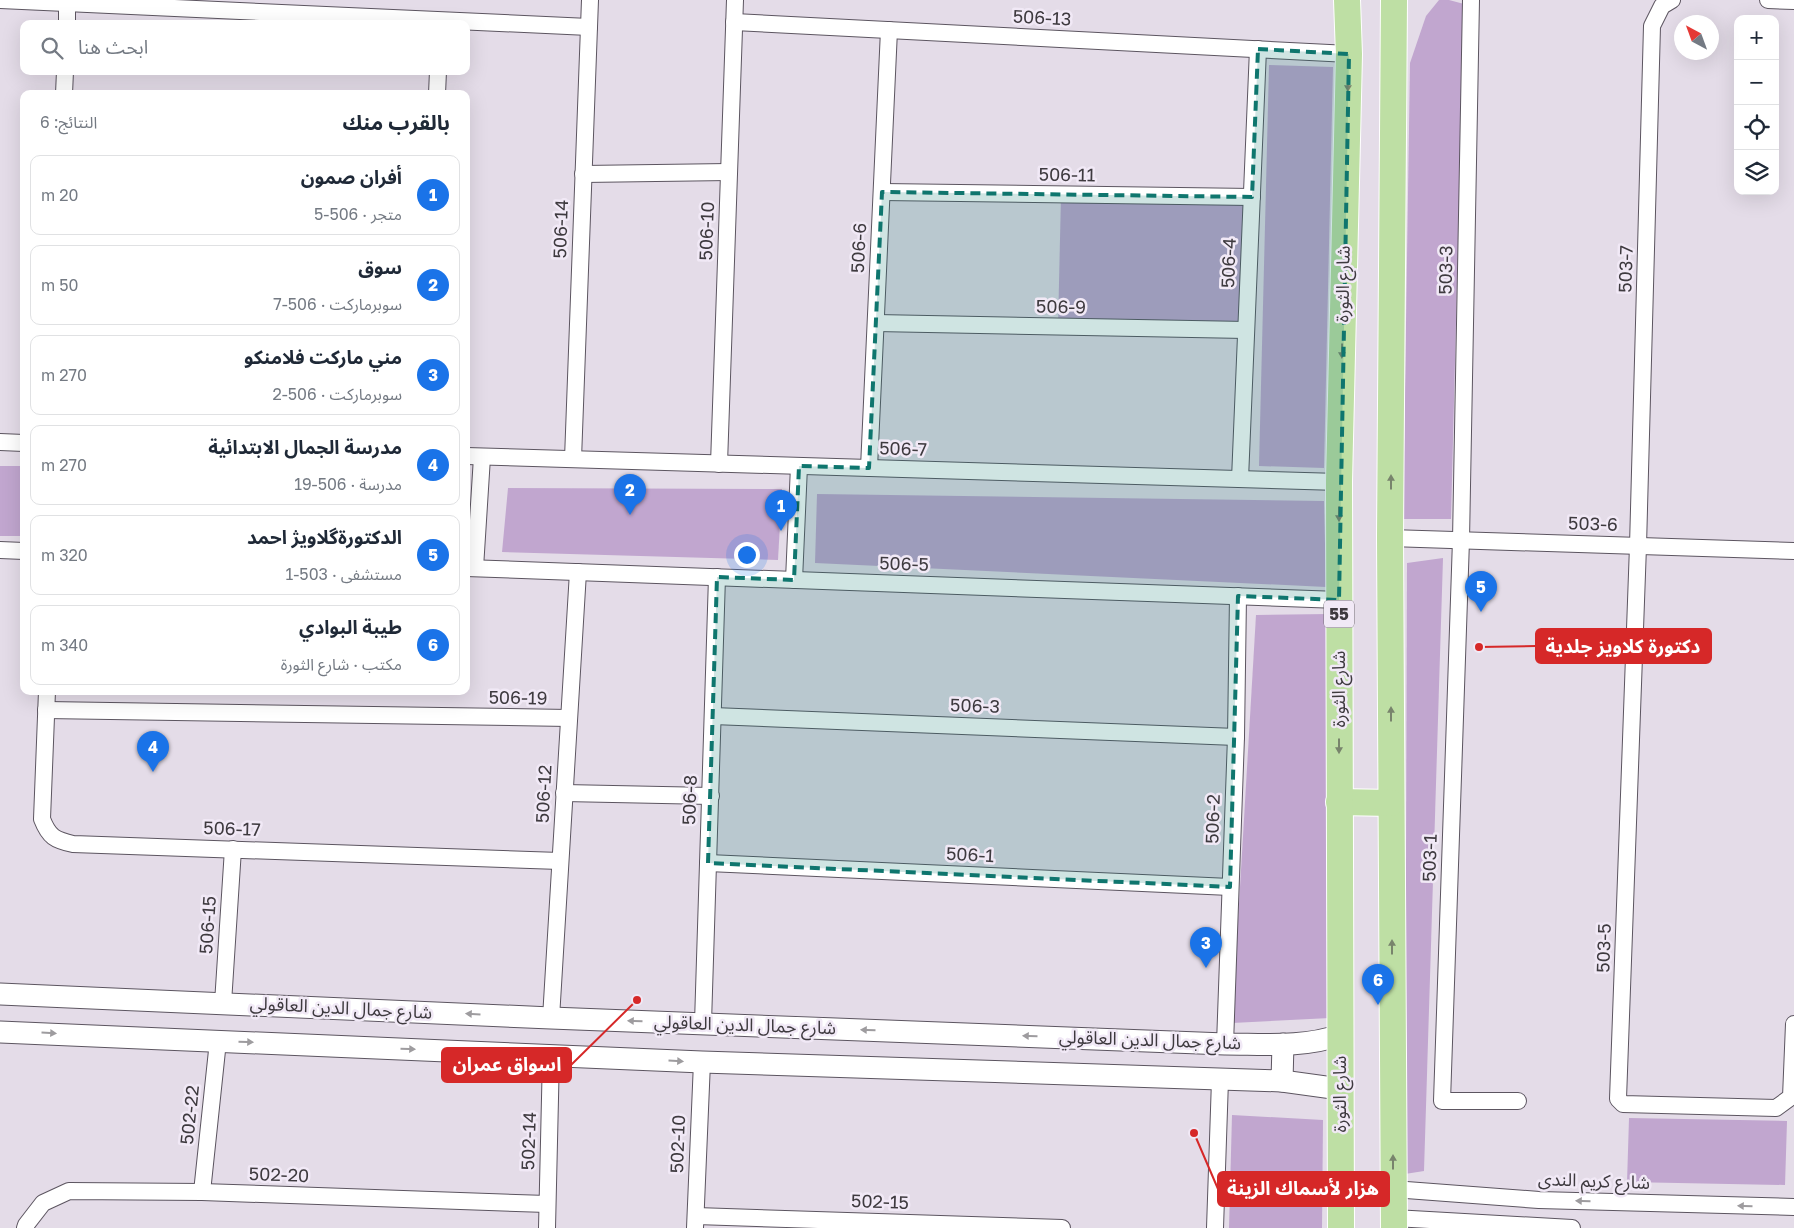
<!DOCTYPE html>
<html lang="ar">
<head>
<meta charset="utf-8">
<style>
  body { margin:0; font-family:"Golos Text","Noto Sans Arabic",sans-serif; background:#f6f6f7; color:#1f2937; direction:rtl }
  .controls { position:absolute; right:15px; top:15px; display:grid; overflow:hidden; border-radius:10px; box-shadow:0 5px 20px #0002 }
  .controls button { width:45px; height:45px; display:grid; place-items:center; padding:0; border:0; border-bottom:1px solid #e0e1e3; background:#fff; color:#1f2937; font:25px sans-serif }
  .compass { position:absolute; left:1674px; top:15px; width:45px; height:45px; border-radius:50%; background:#fff; box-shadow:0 5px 20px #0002; rotate:319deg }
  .you { position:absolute; left:746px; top:554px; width:18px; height:18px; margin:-12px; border:4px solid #fff; border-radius:50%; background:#1a73e8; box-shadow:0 0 0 8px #1a73e833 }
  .badge { display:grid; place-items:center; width:32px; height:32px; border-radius:50%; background:#1a73e8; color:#fff; font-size:16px; font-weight:700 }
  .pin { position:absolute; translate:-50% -41px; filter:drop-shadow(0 1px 2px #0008) }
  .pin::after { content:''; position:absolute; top:26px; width:18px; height:15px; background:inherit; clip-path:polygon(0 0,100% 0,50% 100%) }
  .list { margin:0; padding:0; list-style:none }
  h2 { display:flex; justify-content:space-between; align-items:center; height:65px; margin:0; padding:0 20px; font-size:21px }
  h2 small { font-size:16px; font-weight:400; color:#747a83 }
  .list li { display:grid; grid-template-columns:32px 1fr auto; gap:15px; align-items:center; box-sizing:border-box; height:80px; margin:0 10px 10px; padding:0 10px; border:1px solid #e0e1e3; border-radius:10px }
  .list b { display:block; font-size:19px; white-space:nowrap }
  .list p { margin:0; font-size:16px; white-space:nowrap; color:#747a83 }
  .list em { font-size:16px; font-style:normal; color:#747a83 }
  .icon { flex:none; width:28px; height:28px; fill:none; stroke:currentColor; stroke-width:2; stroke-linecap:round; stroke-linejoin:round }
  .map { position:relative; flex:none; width:1794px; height:1228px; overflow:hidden; direction:ltr }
  .search { position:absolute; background:#fff; box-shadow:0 5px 20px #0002; left:20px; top:20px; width:450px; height:55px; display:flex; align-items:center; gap:12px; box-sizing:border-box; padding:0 18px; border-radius:10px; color:#747a83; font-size:19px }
  .panel { position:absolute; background:#fff; box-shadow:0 5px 20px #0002; left:20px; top:90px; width:450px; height:605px; border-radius:10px; direction:rtl }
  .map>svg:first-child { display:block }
  .green { fill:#c1a6cf }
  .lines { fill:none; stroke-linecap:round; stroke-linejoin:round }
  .minor-casing { stroke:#5c5560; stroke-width:18 }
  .tertiary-casing { stroke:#5c5560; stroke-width:23 }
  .primary-casing { stroke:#fff; stroke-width:28 }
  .minor { stroke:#fff; stroke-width:16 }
  .tertiary { stroke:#fff; stroke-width:21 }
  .primary { stroke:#bedfa4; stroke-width:26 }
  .oneway { fill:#78846c }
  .oneway2 { fill:#9e9c9f }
  .marked { fill:#0f766e; fill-opacity:0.2; stroke:#0f766e; stroke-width:4; stroke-dasharray:10 6; stroke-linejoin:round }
  .labels { text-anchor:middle; stroke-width:5; stroke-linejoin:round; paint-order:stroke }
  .shield { fill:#f1e9f6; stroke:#746e76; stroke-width:1 }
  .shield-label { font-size:16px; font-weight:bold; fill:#3e3a3f }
  .street-label { font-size:18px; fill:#3e3a3f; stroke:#f1e9f6 }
  .leader { fill:none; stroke:#d62828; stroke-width:2 }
  .callout-dot { fill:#d62828; stroke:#f1e9f6; stroke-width:2 }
  .callout { fill:#d62828; stroke:#d62828; stroke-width:2 }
  .callout-label { font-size:19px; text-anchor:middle; font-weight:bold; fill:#fff }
</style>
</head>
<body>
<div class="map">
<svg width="1794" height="1228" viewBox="0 0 1794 1228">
  <rect width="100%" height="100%" fill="#e4dce8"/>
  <g class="green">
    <polygon points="1439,0 1449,0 1464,4 1451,519 1403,519 1410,63 1426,16"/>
    <polygon points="1269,65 1333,67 1324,468 1259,466"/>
    <polygon points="1061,195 1252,197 1246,330 1058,327"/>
    <rect x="0" y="466" width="24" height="70"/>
    <polygon points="508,488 782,489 778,560 502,552"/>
    <polygon points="817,494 1324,501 1326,587 815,563"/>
    <polygon points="1443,558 1424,1171 1405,1174 1407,563"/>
    <polygon points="1329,614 1330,1018 1232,1023 1256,615"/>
    <polygon points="1232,1115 1323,1120 1322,1228 1229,1228"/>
    <polygon points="1629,1118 1787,1121 1785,1185 1627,1182"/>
  </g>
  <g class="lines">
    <defs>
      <g id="minor">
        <polyline points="0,0 589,27"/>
        <polyline points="1471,0 1461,540 1442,1101 1518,1101"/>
        <polyline points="1672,0 1662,6 1652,26 1638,546 1618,1099 1623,1104 1776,1108 1791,1097 1794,1024"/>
        <polyline points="1768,0 1794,1"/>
        <polyline points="734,22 1349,54"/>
        <polyline points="67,24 67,3"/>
        <polyline points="64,94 65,71"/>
        <polyline points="437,94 438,71"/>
        <polyline points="583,174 729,172"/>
        <polyline points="882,192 1252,197"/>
        <polyline points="876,323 1246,330"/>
        <polyline points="0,442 24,443"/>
        <polyline points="466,456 1339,482"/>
        <polyline points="573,459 590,0"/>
        <polyline points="719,464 735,0"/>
        <polyline points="869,468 889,30"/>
        <polyline points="1240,479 1258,49"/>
        <polyline points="1390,538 1794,551"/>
        <polyline points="0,550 24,551"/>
        <polyline points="466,568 1339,600"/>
        <polyline points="475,568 482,457"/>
        <polyline points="794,580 799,466"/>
        <path d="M47,691L42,819C49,837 55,840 73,844L560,861"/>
        <polyline points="46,710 569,718"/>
        <polyline points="713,716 1236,737"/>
        <polyline points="564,793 711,796"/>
        <polyline points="708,863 1230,887"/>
        <polyline points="223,1003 233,849"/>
        <polyline points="551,1018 578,572"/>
        <polyline points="703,1023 717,577"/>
        <polyline points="1225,1044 1236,737 1238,596"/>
        <polyline points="1393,1189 1539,1200 1794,1207"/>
        <polyline points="202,1192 218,1041"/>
        <polyline points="696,1216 1062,1228"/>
        <polyline points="1394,1218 1572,1228"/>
        <polyline points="25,1228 26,1225 43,1203 69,1191 202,1192 547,1204"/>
        <polyline points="547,1228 551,1055"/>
        <polyline points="695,1228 702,1062"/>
        <polyline points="1215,1228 1220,1080"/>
      </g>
      <g id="tertiary">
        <path d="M0,994L551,1018L1225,1044C1264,1044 1303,1048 1340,1035"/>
        <polyline points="0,1032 702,1062 1282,1081 1340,1089"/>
        <polyline points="1282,1081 1283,1044"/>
      </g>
      <g id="primary">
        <polyline points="1394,0 1390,538 1394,1228"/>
        <polyline points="1339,802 1391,803"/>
        <polyline points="1341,1228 1339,482 1349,54 1347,0"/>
      </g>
    </defs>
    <use href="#minor" class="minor-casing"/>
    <use href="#tertiary" class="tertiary-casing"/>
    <use href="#primary" class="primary-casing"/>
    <use href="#minor" class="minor"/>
    <use href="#tertiary" class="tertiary"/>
    <use href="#primary" class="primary"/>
  </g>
  <defs><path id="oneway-solid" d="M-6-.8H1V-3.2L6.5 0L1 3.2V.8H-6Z" transform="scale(1.25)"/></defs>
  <g class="oneway">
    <use href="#oneway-solid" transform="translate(1348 84) rotate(91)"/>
    <use href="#oneway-solid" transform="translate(1342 351) rotate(91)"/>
    <use href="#oneway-solid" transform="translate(1391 482) rotate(-90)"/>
    <use href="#oneway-solid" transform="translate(1339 514) rotate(90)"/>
    <use href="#oneway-solid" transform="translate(1391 714) rotate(-90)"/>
    <use href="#oneway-solid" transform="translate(1339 746) rotate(90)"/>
    <use href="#oneway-solid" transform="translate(1392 947) rotate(-90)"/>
    <use href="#oneway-solid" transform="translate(1393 1162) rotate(-90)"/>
  </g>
  <g class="oneway2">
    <use href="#oneway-solid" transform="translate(473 1014) rotate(-177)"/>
    <use href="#oneway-solid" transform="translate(635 1021) rotate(-178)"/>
    <use href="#oneway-solid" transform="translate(868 1030) rotate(-178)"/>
    <use href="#oneway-solid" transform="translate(49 1033) rotate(3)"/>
    <use href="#oneway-solid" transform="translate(1030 1036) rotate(-178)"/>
    <use href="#oneway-solid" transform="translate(246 1042) rotate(2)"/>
    <use href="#oneway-solid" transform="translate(408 1049) rotate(2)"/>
    <use href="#oneway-solid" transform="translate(676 1061) rotate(3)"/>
    <use href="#oneway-solid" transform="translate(1583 1201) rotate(-178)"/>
    <use href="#oneway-solid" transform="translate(1745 1206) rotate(-178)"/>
  </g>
  <path class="marked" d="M1258,49L1349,54L1339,600L1238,596L1230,887L708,863L717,577L794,580L799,466L869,468L882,192L1252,197Z"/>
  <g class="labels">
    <rect class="shield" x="1324" y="600.5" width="30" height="27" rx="4"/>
    <g class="shield-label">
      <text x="1339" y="620">55</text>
    </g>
    <g class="street-label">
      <text transform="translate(1042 18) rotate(3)" y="6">506-13</text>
      <text transform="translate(1067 175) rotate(1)" y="6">506-11</text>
      <text transform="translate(561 229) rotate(-88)" y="6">506-14</text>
      <text transform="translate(707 231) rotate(-88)" y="6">506-10</text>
      <text transform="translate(859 248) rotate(-87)" y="6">506-6</text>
      <text transform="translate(1229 263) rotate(-88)" y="6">506-4</text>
      <text transform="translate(1626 269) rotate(-88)" y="6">503-7</text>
      <text transform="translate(1446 270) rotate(-89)" y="6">503-3</text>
      <text transform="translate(1343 284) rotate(-89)" y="6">شارع الثورة</text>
      <text transform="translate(1061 307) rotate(1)" y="6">506-9</text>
      <text transform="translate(903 449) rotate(2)" y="6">506-7</text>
      <text transform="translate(1593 524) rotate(2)" y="6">503-6</text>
      <text transform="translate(904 564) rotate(2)" y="6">506-5</text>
      <text transform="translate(1339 689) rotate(-90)" y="6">شارع الثورة</text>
      <text transform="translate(518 698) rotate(1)" y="6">506-19</text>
      <text transform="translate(975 706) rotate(2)" y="6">506-3</text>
      <text transform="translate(544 794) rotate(-87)" y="6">506-12</text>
      <text transform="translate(690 800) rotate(-88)" y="6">506-8</text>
      <text transform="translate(1213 819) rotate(-88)" y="6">506-2</text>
      <text transform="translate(232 829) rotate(2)" y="6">506-17</text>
      <text transform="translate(970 855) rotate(3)" y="6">506-1</text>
      <text transform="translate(1430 858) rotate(-88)" y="6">503-1</text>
      <text transform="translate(208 925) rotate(-86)" y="6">506-15</text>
      <text transform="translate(1604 948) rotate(-88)" y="6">503-5</text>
      <text transform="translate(341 1008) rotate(3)" y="6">شارع جمال الدين العاقولي</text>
      <text transform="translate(745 1025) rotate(2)" y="6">شارع جمال الدين العاقولي</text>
      <text transform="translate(1150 1040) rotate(2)" y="6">شارع جمال الدين العاقولي</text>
      <text transform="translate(1340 1094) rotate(-90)" y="6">شارع الثورة</text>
      <text transform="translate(190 1115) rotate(-84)" y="6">502-22</text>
      <text transform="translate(529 1141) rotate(-88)" y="6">502-14</text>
      <text transform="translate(678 1144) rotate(-88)" y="6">502-10</text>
      <text transform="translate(279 1175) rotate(2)" y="6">502-20</text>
      <text transform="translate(1594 1181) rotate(2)" y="6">شارع كريم الندى</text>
      <text transform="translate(880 1202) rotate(2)" y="6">502-15</text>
    </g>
  </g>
  <path class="leader" d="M1479 647L1536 646M637 1000L571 1065M1194 1133L1218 1189"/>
  <g class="callout-dot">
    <circle cx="1479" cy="647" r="5"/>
    <circle cx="637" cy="1000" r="5"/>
    <circle cx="1194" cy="1133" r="5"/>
  </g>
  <g class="callout">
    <rect x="1536" y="629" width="175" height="34" rx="5"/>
    <rect x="442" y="1048" width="129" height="34" rx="5"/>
    <rect x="1218" y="1172" width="171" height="34" rx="5"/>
  </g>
  <g class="callout-label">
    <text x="1623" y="653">دكتورة كلاويز جلدية</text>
    <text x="507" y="1071">اسواق عمران</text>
    <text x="1303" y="1195">هزار لأسماك الزينة</text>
  </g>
</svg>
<div class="controls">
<button>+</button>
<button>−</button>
<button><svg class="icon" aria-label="locate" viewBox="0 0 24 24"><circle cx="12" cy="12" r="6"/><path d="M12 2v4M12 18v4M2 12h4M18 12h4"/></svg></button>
<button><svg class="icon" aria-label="layers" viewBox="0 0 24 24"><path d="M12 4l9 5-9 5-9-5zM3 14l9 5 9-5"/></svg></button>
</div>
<svg class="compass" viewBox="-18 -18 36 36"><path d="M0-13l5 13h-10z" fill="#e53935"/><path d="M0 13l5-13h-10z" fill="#747a83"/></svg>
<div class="you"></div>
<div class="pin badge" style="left:781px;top:531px">1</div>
<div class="pin badge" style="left:630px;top:515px">2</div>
<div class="pin badge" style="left:1206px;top:968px">3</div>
<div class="pin badge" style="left:153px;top:772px">4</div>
<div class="pin badge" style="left:1481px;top:612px">5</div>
<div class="pin badge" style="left:1378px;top:1005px">6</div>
<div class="search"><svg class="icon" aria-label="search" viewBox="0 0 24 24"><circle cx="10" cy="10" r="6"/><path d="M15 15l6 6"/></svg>ابحث هنا</div>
<section class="panel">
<h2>بالقرب منك<small>النتائج: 6</small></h2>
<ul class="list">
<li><span class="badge">1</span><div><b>أفران صمون</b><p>متجر · 506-5</p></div><em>20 m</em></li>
<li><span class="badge">2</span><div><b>سوق</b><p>سوبرماركت · 506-7</p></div><em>50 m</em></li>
<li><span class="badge">3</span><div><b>مني ماركت فلامنكو</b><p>سوبرماركت · 506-2</p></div><em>270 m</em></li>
<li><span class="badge">4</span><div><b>مدرسة الجمال الابتدائية</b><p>مدرسة · 506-19</p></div><em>270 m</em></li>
<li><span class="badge">5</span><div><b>الدكتورةگلاويژ احمد</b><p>مستشفى · 503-1</p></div><em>320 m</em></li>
<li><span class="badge">6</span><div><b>طيبة البوادي</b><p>مكتب · شارع الثورة</p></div><em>340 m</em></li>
</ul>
</section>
</div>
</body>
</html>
